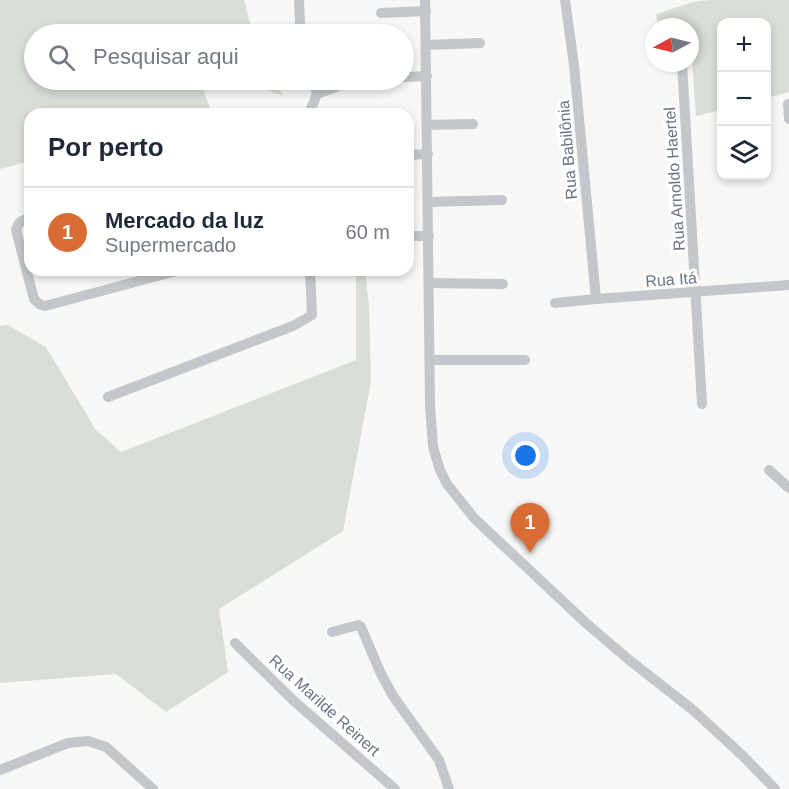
<!DOCTYPE html>
<html lang="pt">
<head>
<meta charset="utf-8">
<style>
  body { margin:0; font-family:Helvetica,sans-serif; background:#f6f6f7; color:#1f2937 }
  .controls { position:absolute; right:18px; top:18px; display:grid; overflow:hidden; border-radius:12px; box-shadow:0 3px 9px #0003 }
  .controls button { width:54px; height:54px; display:grid; place-items:center; padding:0; border:0; border-bottom:2px solid #e0e1e3; background:#fff; color:#1f2937; font:30px sans-serif }
  .compass { position:absolute; left:645px; top:18px; width:54px; height:54px; border-radius:50%; background:#fff; box-shadow:0 3px 9px #0003; rotate:263deg }
  .you { position:absolute; left:526px; top:456px; width:21px; height:21px; margin:-15px; border:4px solid #fff; border-radius:50%; background:#1a73e8; box-shadow:0 0 0 9px #1a73e833 }
  .badge { display:grid; place-items:center; width:39px; height:39px; border-radius:50%; background:#d96b34; color:#fff; font-size:20px; font-weight:700 }
  .pin { position:absolute; translate:-50% -50px; filter:drop-shadow(0 2px 3px #0008) }
  .pin::after { content:''; position:absolute; top:32px; width:21px; height:18px; background:inherit; clip-path:polygon(0 0,100% 0,50% 100%) }
  .list { margin:0; padding:0; list-style:none }
  h2 { display:flex; justify-content:space-between; align-items:center; height:78px; margin:0; padding:0 24px; font-size:26px }
  h2 small { font-size:20px; font-weight:400; color:#747a83 }
  .list li { display:grid; grid-template-columns:39px 1fr auto; gap:18px; align-items:center; box-sizing:border-box; height:90px; padding:0 24px; border-top:2px solid #e0e1e3 }
  .list b { display:block; font-size:22px; white-space:nowrap }
  .list p { margin:0; font-size:20px; white-space:nowrap; color:#747a83 }
  .list em { font-size:20px; font-style:normal; color:#747a83 }
  .icon { flex:none; width:33px; height:33px; fill:none; stroke:currentColor; stroke-width:2; stroke-linecap:round; stroke-linejoin:round }
  .map { position:relative; flex:none; width:789px; height:789px; overflow:hidden }
  .search { position:absolute; background:#fff; box-shadow:0 3px 9px #0003; left:24px; top:24px; width:390px; height:66px; display:flex; align-items:center; gap:15px; box-sizing:border-box; padding:0 21px; border-radius:33px; color:#747a83; font-size:22px }
  .panel { position:absolute; background:#fff; box-shadow:0 3px 9px #0003; left:24px; top:108px; width:390px; height:168px; border-radius:18px }
  .map>svg:first-child { display:block }
  .green { fill:#d8ded6 }
  .lines { fill:none; stroke-linecap:round; stroke-linejoin:round }
  .street { stroke:#c3c6ca; stroke-width:10 }
  .labels { text-anchor:middle; stroke-width:6; stroke-linejoin:round; paint-order:stroke }
  .street-label { font-size:16px; fill:#687584; stroke:#fff }
</style>
</head>
<body>
<div class="map">
<svg width="789" height="789" viewBox="0 0 789 789">
  <rect width="100%" height="100%" fill="#f7f7f5"/>
  <g class="green">
    <polygon points="0,0 244,0 253,34 34,34 34,80 203,80 201,83 211,111 201,114 30,114 30,161 0,169"/>
    <polygon points="711,0 789,0 789,92 767,98 766,22 722,22 721,110 696,116 690,27 658,27 656,14 693,2"/>
    <polygon points="243,80 272,80 283,95 277,94"/>
    <polygon points="356,270 365,270 369,306 371,381 343,531 219,609 228,672 166,712 116,674 0,683 0,326 8,325 46,347 96,430 121,452 356,360"/>
  </g>
  <g class="lines">
    <g class="street">
      <polyline points="299,0 300,24 303,34"/>
      <polyline points="425,0 430,404 433,447 440,470 447,484 474,518 587,624 628,659 693,710 743,756 775,789"/>
      <polyline points="565,0 574,65 596,299"/>
      <polyline points="381,13 426,11"/>
      <polyline points="426,45 480,43"/>
      <polyline points="682,63 702,404"/>
      <polyline points="404,77 427,76"/>
      <polyline points="313,80 317,94"/>
      <polyline points="317,94 354,80"/>
      <polyline points="788,104 789,119"/>
      <polyline points="309,114 317,94"/>
      <polyline points="427,125 473,124"/>
      <polyline points="408,155 428,154"/>
      <polyline points="428,202 502,200"/>
      <path d="M30,218C22,220 18,222 16,230L34,299L39,304L45,306L180,270"/>
      <polyline points="408,236 429,236"/>
      <polyline points="429,283 503,284"/>
      <polyline points="555,303 596,299 789,285"/>
      <polyline points="430,360 525,360"/>
      <polyline points="108,397 293,326 312,315 310,270"/>
      <polyline points="769,470 789,488"/>
      <polyline points="332,632 358,625 361,627 381,674 393,696 439,760 449,789"/>
      <polyline points="235,643 295,702 395,789"/>
      <polyline points="0,770 68,743 88,741 106,747 153,789"/>
    </g>
  </g>
  <g class="labels">
    <g class="street-label">
      <text transform="translate(567 150) rotate(-95)" y="6">Rua Babilônia</text>
      <text transform="translate(674 179) rotate(-94)" y="6">Rua Arnoldo Haertel</text>
      <text transform="translate(671 279) rotate(-4)" y="6">Rua Itá</text>
      <text transform="translate(325 705) rotate(42)" y="6">Rua Marilde Reinert</text>
    </g>
  </g>
</svg>
<div class="controls">
<button>+</button>
<button>−</button>
<button><svg class="icon" aria-label="layers" viewBox="0 0 24 24"><path d="M12 4l9 5-9 5-9-5zM3 14l9 5 9-5"/></svg></button>
</div>
<svg class="compass" viewBox="-18 -18 36 36"><path d="M0-13l5 13h-10z" fill="#e53935"/><path d="M0 13l5-13h-10z" fill="#747a83"/></svg>
<div class="you"></div>
<div class="pin badge" style="left:530px;top:553px">1</div>
<div class="search"><svg class="icon" aria-label="search" viewBox="0 0 24 24"><circle cx="10" cy="10" r="6"/><path d="M15 15l6 6"/></svg>Pesquisar aqui</div>
<section class="panel">
<h2>Por perto<small></small></h2>
<ul class="list">
<li><span class="badge">1</span><div><b>Mercado da luz</b><p>Supermercado</p></div><em>60 m</em></li>
</ul>
</section>
</div>
</body>
</html>
